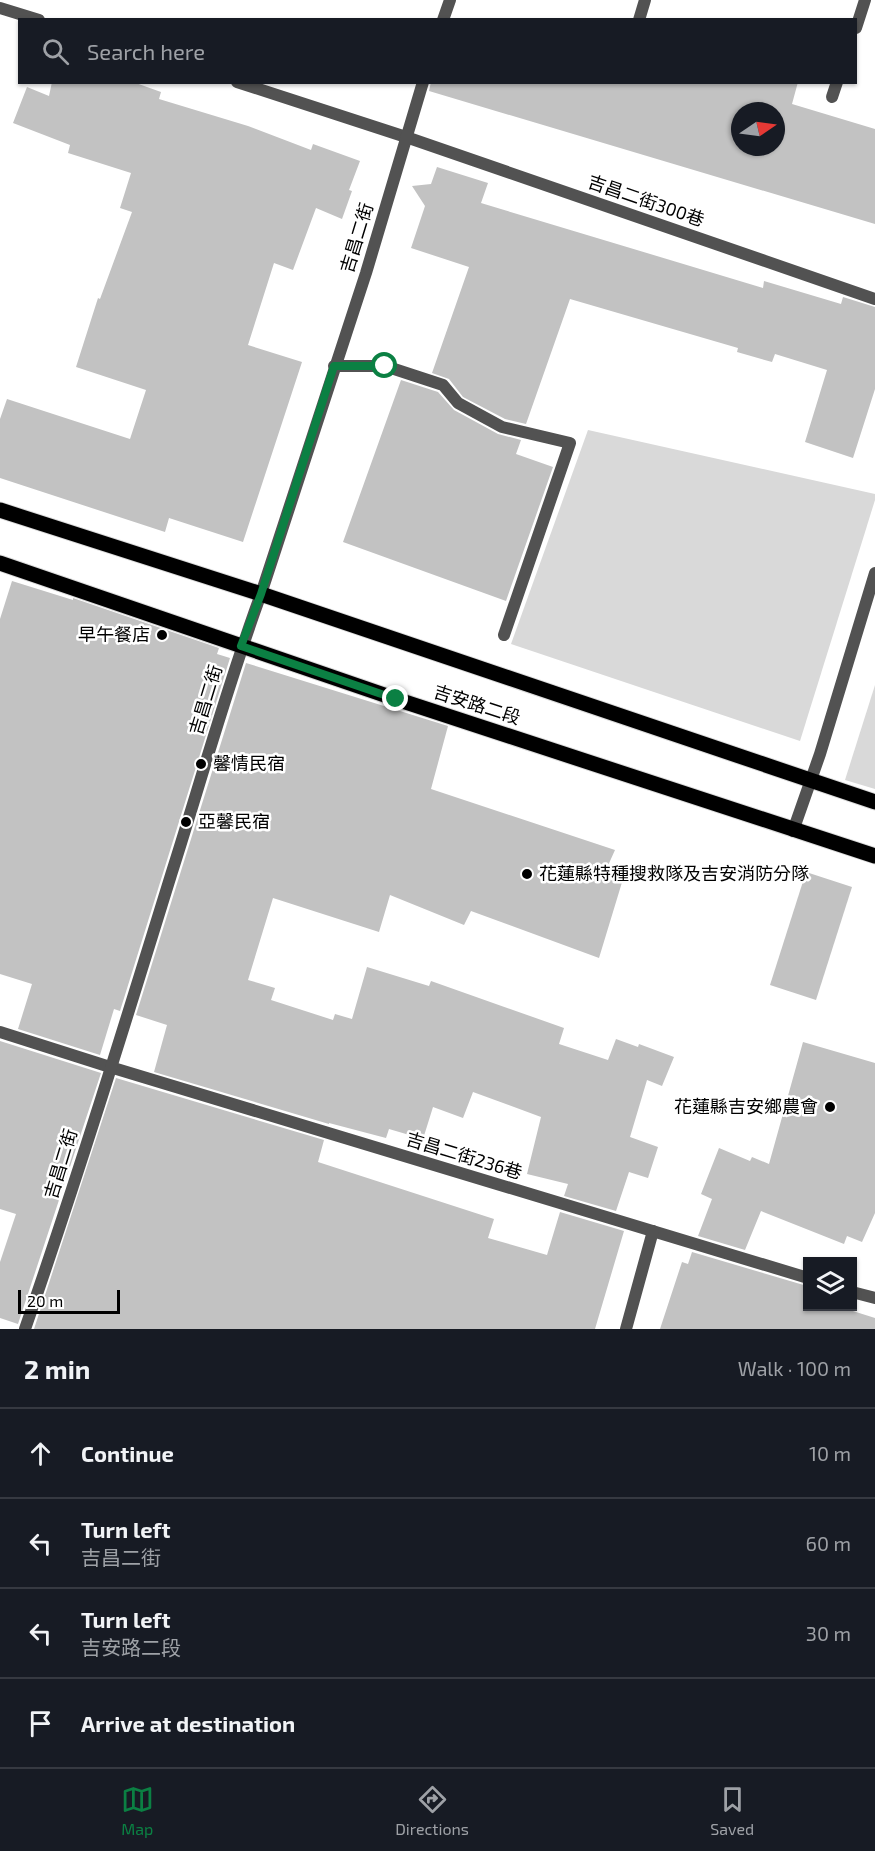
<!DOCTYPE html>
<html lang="en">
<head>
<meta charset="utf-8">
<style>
  body { margin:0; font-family:"Exo 2","Noto Sans TC",sans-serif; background:#20242c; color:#f1f3f6 }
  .controls { position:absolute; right:18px; bottom:18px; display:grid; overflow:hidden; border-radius:0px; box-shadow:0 2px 4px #0004 }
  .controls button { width:54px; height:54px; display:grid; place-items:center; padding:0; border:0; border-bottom:2px solid #363941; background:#171b24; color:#f1f3f6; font:30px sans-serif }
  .compass { position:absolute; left:731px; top:102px; width:54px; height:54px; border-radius:50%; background:#171b24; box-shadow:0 2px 4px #0004; rotate:77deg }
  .scale { position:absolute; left:18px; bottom:15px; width:102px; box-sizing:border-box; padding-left:6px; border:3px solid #000; border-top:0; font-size:16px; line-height:21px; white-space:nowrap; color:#000; -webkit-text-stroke:4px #fff; paint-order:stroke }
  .stop { position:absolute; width:18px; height:18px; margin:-14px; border:4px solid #0b8043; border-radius:50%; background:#fff }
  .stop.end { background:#0b8043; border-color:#fff; box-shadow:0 2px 6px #0008 }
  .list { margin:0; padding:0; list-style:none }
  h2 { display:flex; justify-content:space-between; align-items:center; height:78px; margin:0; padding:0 24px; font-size:26px }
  h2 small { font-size:20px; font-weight:400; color:#9ea1a6 }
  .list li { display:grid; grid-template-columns:39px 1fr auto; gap:18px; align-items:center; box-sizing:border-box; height:90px; padding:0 24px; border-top:2px solid #363941 }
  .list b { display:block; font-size:22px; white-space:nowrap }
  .list p { margin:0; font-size:20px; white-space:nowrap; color:#9ea1a6 }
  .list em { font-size:20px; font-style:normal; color:#9ea1a6 }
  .icon { flex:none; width:33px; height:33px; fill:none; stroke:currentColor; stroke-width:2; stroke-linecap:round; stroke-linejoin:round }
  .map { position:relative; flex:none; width:875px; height:1329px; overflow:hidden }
  .search { position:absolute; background:#171b24; box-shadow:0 2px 4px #0004; left:18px; right:18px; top:18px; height:66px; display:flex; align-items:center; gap:15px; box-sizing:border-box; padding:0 21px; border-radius:0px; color:#9ea1a6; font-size:22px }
  .sheet { height:438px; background:#171b24 }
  nav { display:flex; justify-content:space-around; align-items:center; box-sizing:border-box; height:84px; border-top:2px solid #363941; background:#171b24; font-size:16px; color:#9ea1a6 }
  nav a { display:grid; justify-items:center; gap:3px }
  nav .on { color:#0b8043 }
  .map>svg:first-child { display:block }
  .green { fill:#d9d9d9 }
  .building { fill:#c2c2c2; fill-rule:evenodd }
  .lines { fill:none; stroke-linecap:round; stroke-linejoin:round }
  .primary-casing { stroke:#dbdbdb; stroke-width:17 }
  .street { stroke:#525252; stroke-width:12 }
  .primary { stroke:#000; stroke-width:15 }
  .route { stroke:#0b8043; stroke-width:8 }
  .poi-dot { fill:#000; stroke:#fff; stroke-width:2 }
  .labels { text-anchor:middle; stroke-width:5; stroke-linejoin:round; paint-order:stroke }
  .street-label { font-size:18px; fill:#000; stroke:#fff }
  .poi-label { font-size:18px; fill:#000; stroke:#fff; text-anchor:start }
</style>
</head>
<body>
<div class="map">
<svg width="875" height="1329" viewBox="0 0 875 1329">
  <rect width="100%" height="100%" fill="#fff"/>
  <g class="green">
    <polygon points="588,430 875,494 875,500 800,741 511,644"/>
    <polygon points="875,685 875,789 845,780"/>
  </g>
  <g class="building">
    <polygon points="52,82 133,82 161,92 159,99 248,126 311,150 313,144 360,161 349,190 352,191 342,219 316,208 293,270 274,263 248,345 302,362 243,542 169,518 165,532 0,478 0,419 7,399 130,439 146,390 76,367 98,298 100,299 132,212 120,208 131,173 68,153 70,145 13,123 27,87 49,96"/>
    <path d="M431,82H798L792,104L875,129V224L429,91ZM740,111H776V147H740Z"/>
    <polygon points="437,167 488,183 481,203 763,288 764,281 841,304 843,297 875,307 875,389 853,458 805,442 827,370 775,354 772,362 737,352 738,348 570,299 526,424 505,419 463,397 449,379 432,373 469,267 411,248 425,206 412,186 431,184"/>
    <polygon points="401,380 438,392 454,410 498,434 521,440 516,454 553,467 506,601 343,542"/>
    <polygon points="12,581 73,600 73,598 219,648 217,654 230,658 120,1011 114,1009 100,1055 18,1029 32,984 0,974 0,619"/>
    <polygon points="246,663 448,726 431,789 615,850 606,870 623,879 599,958 471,911 464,925 390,895 379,932 273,898 248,980 275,988 271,1000 333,1020 335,1014 352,1019 367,967 429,986 431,981 564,1028 559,1044 608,1060 616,1039 638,1047 639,1044 674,1057 662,1086 647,1080 630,1137 658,1147 648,1178 629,1172 616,1211 564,1196 568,1184 527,1174 541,1117 473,1092 463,1118 433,1107 423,1139 389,1129 386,1138 329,1123 329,1124 154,1072 167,1025 136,1015"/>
    <polygon points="806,872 852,887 816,1000 770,985"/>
    <polygon points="0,1041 101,1073 18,1324 0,1318 0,1262 16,1214 0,1209"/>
    <polygon points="803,1042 875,1063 875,1213 862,1242 847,1236 844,1244 761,1211 745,1250 698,1236 712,1199 701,1194 719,1148 750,1161 752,1157 769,1164"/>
    <polygon points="116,1078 324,1140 318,1162 494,1219 488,1238 547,1255 560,1212 624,1231 595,1329 34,1329"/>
    <polygon points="692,1252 807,1286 807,1306 837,1306 875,1318 875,1329 660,1329 682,1262 688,1264"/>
  </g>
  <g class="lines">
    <defs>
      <g id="primary">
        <polyline points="0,510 261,594 875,802"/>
        <polyline points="0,563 396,699 875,856"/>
      </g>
    </defs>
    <use href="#primary" class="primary-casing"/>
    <g class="street">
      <polyline points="0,8 39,20"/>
      <polyline points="443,20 450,0"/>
      <polyline points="639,20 645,0"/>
      <polyline points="856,28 865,0"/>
      <polyline points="237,82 406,137 875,299"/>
      <polyline points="832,97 837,82"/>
      <polyline points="334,366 385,366 443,385 458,403 502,427 570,443 504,635"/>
      <polyline points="793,831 820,754 875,573"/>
      <polyline points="0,1032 110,1067 808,1278"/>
      <polyline points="852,1292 875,1298"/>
      <path d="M25,1329C77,1179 124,1027 171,875C201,781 227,686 261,594L366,273L423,82"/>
      <polyline points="626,1329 653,1231"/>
    </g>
    <use href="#primary" class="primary"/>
  </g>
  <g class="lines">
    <polyline class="route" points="385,366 334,366 261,594 241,646 396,699"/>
  </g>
  <g class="poi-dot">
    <circle cx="162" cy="635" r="6"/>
    <circle cx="201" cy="764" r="6"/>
    <circle cx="186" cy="822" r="6"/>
    <circle cx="527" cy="874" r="6"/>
    <circle cx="830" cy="1107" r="6"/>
  </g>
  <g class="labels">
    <g class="street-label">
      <text transform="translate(646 201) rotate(19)" y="6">吉昌二街300巷</text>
      <text transform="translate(357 238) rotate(-73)" y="6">吉昌二街</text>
      <text transform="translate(206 700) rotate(-73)" y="6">吉昌二街</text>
      <text transform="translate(477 705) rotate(18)" y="6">吉安路二段</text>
      <text transform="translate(464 1156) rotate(17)" y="6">吉昌二街236巷</text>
      <text transform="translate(61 1164) rotate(-73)" y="6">吉昌二街</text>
    </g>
    <g class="poi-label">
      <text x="150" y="641" text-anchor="end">早午餐店</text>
      <text x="213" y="770">馨情民宿</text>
      <text x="198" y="828">亞馨民宿</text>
      <text x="539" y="880">花蓮縣特種搜救隊及吉安消防分隊</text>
      <text x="818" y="1113" text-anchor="end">花蓮縣吉安鄉農會</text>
    </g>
  </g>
</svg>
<div class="controls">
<button><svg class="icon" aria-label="layers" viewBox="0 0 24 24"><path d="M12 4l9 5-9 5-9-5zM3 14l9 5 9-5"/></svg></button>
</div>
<svg class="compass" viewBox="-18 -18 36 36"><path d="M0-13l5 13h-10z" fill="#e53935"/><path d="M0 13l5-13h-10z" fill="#9ea1a6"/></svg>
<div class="scale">20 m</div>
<div class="stop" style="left:385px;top:366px"></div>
<div class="stop end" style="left:396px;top:699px"></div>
<div class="search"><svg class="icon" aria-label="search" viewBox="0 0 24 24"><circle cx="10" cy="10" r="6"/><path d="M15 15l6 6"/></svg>Search here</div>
</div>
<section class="sheet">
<h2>2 min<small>Walk · 100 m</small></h2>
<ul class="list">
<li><svg class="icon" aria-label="ahead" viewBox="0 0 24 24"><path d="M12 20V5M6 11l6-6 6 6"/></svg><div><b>Continue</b></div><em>10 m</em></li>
<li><svg class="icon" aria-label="left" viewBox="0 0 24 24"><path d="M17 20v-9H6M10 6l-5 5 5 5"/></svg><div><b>Turn left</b><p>吉昌二街</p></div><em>60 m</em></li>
<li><svg class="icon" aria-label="left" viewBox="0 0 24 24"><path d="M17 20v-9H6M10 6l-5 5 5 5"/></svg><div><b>Turn left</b><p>吉安路二段</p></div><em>30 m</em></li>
<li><svg class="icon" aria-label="arrive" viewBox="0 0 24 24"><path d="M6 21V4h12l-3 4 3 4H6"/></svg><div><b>Arrive at destination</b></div></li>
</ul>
</section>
<nav>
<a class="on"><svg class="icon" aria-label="map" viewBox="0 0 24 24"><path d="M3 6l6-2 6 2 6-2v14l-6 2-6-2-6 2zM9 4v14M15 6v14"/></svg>Map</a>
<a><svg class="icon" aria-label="directions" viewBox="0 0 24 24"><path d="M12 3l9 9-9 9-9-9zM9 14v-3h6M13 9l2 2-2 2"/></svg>Directions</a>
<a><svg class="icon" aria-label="saved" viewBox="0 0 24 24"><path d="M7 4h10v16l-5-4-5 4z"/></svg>Saved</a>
</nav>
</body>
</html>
